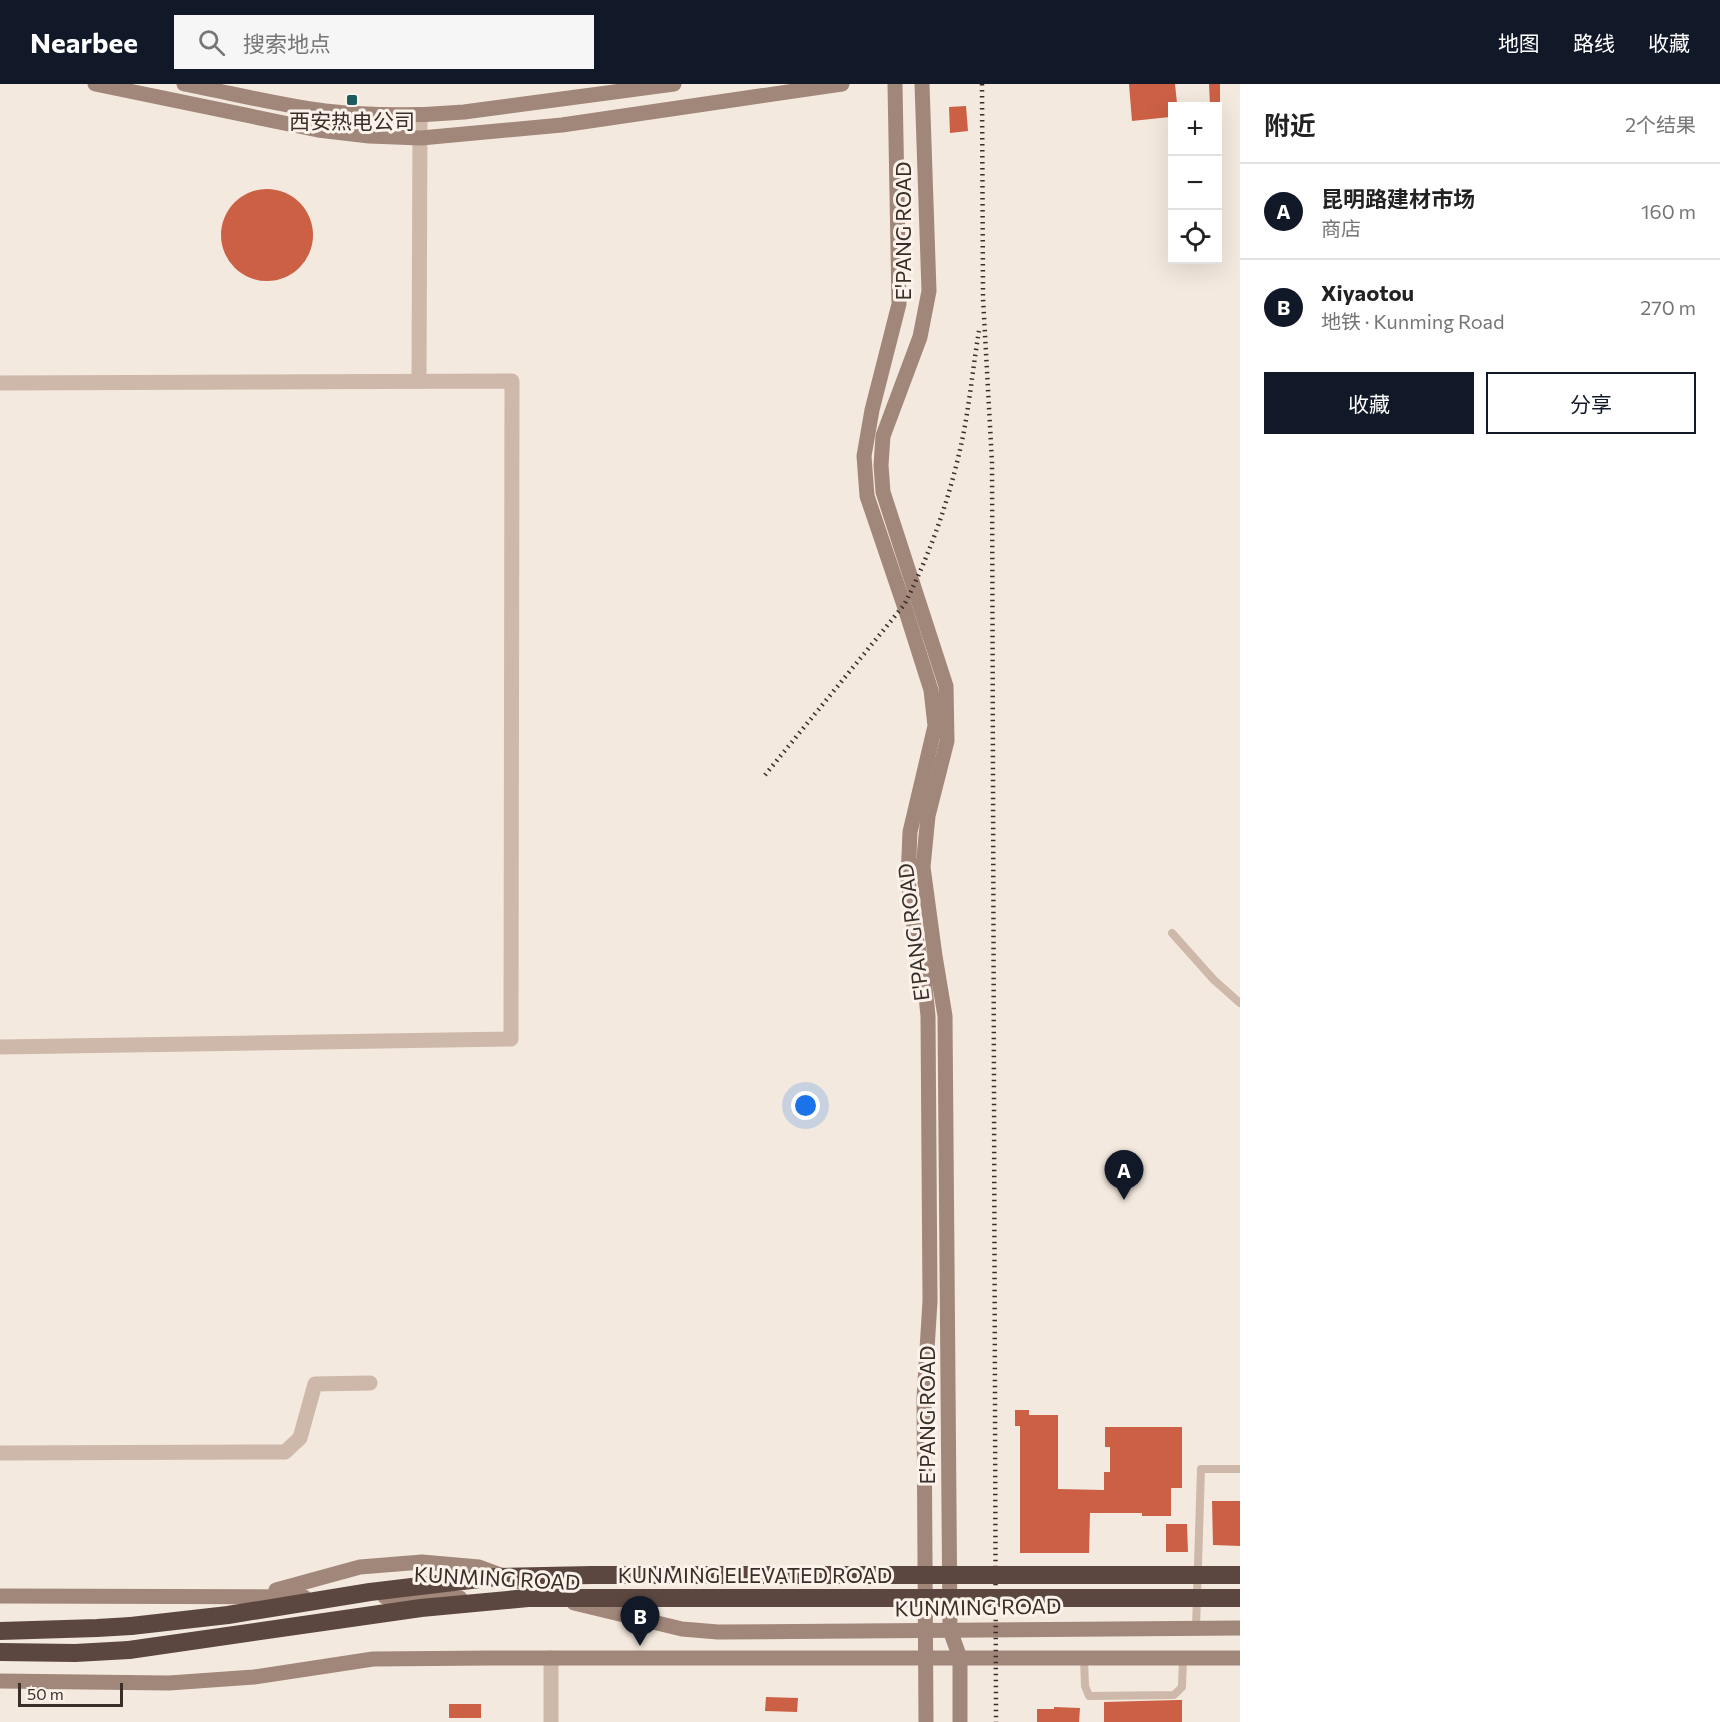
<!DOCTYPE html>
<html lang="zh">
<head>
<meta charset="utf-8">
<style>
  body { margin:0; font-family:Commissioner,"Noto Sans SC",sans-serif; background:#f6f6f6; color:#222 }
  .controls { position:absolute; right:18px; top:18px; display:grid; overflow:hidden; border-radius:0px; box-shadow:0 6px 24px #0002 }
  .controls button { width:54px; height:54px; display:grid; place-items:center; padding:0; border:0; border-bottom:2px solid #e0e0e0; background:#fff; color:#222; font:30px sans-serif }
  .scale { position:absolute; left:18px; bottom:15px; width:105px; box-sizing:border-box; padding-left:6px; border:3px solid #3a2e29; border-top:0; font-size:16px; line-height:21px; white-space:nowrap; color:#3a2e29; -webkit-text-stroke:4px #fbf3eb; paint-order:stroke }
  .you { position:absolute; left:806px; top:1022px; width:21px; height:21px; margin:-15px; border:4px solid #fff; border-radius:50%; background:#1a73e8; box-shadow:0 0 0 9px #1a73e833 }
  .badge { display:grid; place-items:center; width:39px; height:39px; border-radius:50%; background:#111827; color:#fff; font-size:20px; font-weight:700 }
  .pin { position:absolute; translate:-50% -50px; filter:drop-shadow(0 2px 3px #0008) }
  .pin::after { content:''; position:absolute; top:32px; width:21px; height:18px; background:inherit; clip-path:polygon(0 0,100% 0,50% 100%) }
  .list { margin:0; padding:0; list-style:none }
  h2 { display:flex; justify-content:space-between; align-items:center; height:78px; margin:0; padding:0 24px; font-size:26px }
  h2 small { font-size:20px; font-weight:400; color:#767676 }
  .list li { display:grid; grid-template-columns:39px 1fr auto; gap:18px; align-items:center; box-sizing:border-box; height:96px; padding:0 24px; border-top:2px solid #e0e0e0 }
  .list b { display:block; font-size:22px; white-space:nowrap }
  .list p { margin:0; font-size:20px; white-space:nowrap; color:#767676 }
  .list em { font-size:20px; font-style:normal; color:#767676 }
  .actions { display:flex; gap:12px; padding:18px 24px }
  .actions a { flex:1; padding:14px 0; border:2px solid #111827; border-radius:0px; text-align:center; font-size:21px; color:#111827 }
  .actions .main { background:#111827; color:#fff }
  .icon { flex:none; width:33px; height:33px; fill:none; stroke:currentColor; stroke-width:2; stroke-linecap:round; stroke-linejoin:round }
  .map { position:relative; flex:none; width:1240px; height:1638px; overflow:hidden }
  header { display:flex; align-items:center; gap:36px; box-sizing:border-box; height:84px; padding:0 30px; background:#111827; color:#fff }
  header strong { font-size:28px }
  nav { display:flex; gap:33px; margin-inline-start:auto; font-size:21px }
  .search { width:420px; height:54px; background:#f6f6f6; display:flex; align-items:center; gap:15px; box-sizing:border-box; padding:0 21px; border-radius:0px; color:#767676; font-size:22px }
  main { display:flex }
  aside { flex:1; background:#fff }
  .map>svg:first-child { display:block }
  .building { fill:#cc6044 }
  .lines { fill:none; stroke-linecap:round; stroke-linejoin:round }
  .lane { stroke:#cdb8a9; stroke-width:8 }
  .street { stroke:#cdb8a9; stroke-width:15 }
  .secondary { stroke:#a1877a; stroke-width:15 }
  .highway { stroke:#5b4740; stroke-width:18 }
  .rail { stroke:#3a2e29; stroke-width:4.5; stroke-dasharray:1.5 4.5; stroke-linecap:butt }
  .highway-bridge { stroke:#5b4740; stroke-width:18 }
  .poi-dot { fill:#1c5c5e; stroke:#fbf3eb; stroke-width:2 }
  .labels { text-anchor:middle; stroke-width:6; stroke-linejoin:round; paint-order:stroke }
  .poi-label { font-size:21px; fill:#3a2e29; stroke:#fbf3eb }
  .street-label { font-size:21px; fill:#3a2e29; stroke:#fbf3eb }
</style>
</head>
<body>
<header>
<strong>Nearbee</strong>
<div class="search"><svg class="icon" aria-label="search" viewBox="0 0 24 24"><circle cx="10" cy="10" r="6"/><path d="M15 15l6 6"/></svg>搜索地点</div>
<nav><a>地图</a><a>路线</a><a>收藏</a></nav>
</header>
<main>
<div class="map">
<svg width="1240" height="1638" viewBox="0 0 1240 1638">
  <rect width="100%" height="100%" fill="#f4e9de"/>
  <g class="building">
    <polygon points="1129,0 1175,0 1177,19 1168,20 1170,33 1132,37"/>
    <polygon points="1209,0 1220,0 1220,21 1210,21"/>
    <polygon points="966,22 968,47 950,49 949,23"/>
    <circle cx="267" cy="151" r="46"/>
    <polygon points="1015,1326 1029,1326 1029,1331 1058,1331 1058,1405 1104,1406 1104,1388 1110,1388 1110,1363 1105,1363 1105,1343 1182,1343 1182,1404 1171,1404 1171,1432 1142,1432 1142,1429 1090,1429 1089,1469 1020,1469 1020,1342 1015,1342"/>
    <polygon points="1212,1417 1240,1417 1240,1462 1213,1461"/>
    <polygon points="1166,1440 1187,1440 1188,1468 1166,1468"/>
    <polygon points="766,1613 798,1614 797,1628 765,1627"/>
    <polygon points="1177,1616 1182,1616 1182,1638 1104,1638 1104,1618"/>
    <rect x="449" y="1620" width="32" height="14"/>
    <polygon points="1054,1623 1080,1624 1079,1638 1037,1638 1037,1625 1054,1625"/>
  </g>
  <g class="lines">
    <g class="lane">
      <polyline points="1172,849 1214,896 1240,919"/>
      <polyline points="1196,1544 1201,1385 1240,1385"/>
      <polyline points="1084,1574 1085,1602 1089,1612 1174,1611 1182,1603 1183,1574"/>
    </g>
    <g class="street">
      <polyline points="419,297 420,31"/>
      <polyline points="0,299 512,297 511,955 0,963"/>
      <polyline points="0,1369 285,1368 300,1354 315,1300 370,1299"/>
      <polyline points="551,1574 551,1638"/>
    </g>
    <g class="secondary">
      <polyline points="95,0 318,46 369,52 421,54 562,41 842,0"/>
      <path d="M184,0C231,9 278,21 325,27C371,32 417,32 464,28L674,0"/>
      <polyline points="895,0 899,220 872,326 864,372 867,412 904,521 931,606 935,642 910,748 908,796 914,843 924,892 928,932 930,1217 924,1314 926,1638"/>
      <polyline points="922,0 929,207 920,253 883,352 881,381 883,408 946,602 947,657 928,732 923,783 935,872 945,932 950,1546 960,1574 960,1638"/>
      <polyline points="276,1506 360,1483 422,1478 479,1483 558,1512"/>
      <polyline points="0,1512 304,1513"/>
      <polyline points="385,1513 460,1514"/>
      <polyline points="574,1519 682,1545 718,1548 1240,1544"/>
      <polyline points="0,1597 169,1599 254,1593 373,1575 491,1574 1240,1574"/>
    </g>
    <g class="highway">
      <polyline points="0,1547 97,1544 131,1542"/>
      <polyline points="0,1568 75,1569 129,1566"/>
    </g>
    <g class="rail">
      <polyline points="982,0 983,214 992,378 996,1638"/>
      <path d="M765,691L904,521C931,469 951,410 963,352C970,317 973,282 979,247"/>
    </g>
    <g class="highway-bridge">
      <polyline points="131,1542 228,1531 370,1508 496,1493 592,1491 1240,1491"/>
      <polyline points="129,1566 421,1524 528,1514 1240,1514"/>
    </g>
  </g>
  <rect class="poi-dot" x="346" y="10" width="12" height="12" rx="3"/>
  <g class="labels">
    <g class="poi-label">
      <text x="352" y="45">西安热电公司</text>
    </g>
    <g class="street-label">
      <text transform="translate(904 147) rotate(-90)" y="7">E'PANG ROAD</text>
      <text transform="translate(914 848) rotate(-97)" y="7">E'PANG ROAD</text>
      <text transform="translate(928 1331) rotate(-90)" y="7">E'PANG ROAD</text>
      <text x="755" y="1499">KUNMING ELEVATED ROAD</text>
      <text transform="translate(497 1495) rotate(3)" y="7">KUNMING ROAD</text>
      <text transform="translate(978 1524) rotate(-1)" y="7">KUNMING ROAD</text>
    </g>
  </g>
</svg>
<div class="controls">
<button>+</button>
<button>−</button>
<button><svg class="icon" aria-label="locate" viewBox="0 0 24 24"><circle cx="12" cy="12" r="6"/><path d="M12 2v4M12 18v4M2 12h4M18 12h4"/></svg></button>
</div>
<div class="scale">50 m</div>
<div class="you"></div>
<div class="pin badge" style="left:1124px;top:1116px">A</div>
<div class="pin badge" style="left:640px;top:1562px">B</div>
</div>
<aside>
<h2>附近<small>2个结果</small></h2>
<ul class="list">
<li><span class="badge">A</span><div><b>昆明路建材市场</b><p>商店</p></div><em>160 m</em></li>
<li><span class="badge">B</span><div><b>Xiyaotou</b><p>地铁 · Kunming Road</p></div><em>270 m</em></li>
</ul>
<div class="actions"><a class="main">收藏</a><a>分享</a></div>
</aside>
</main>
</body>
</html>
